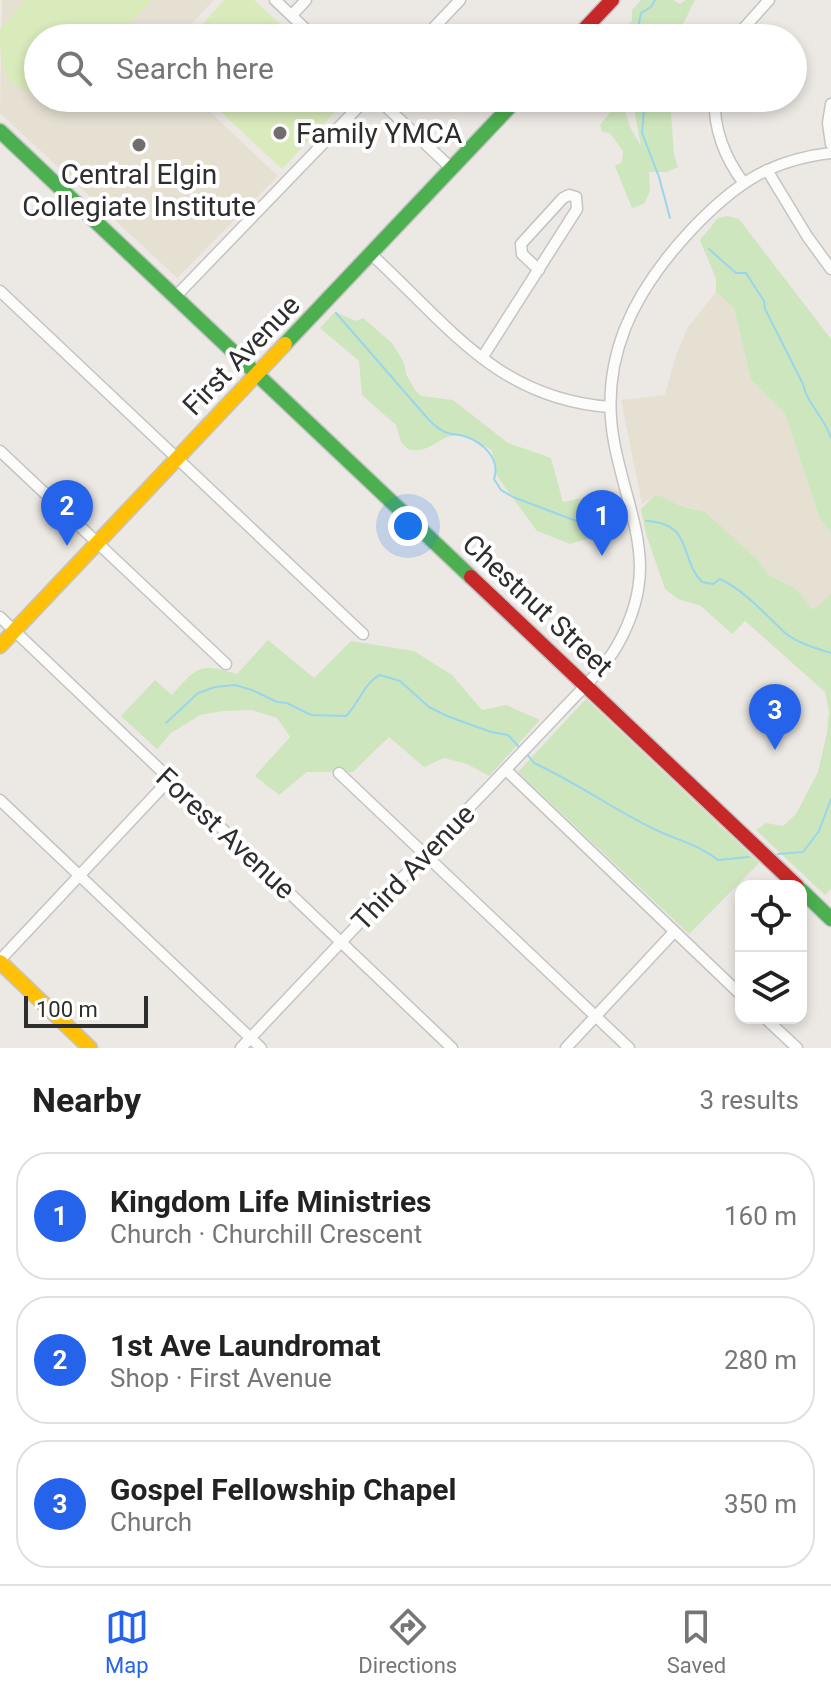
<!DOCTYPE html>
<html lang="en">
<head>
<meta charset="utf-8">
<style>
  body { margin:0; font-family:Roboto,sans-serif; background:#f2f2f2; color:#222 }
  .controls { position:absolute; right:24px; bottom:24px; display:grid; overflow:hidden; border-radius:16px; box-shadow:0 4px 12px #0003 }
  .controls button { width:72px; height:72px; display:grid; place-items:center; padding:0; border:0; border-bottom:2px solid #e0e0e0; background:#fff; color:#222; font:40px sans-serif }
  .scale { position:absolute; left:24px; bottom:20px; width:124px; box-sizing:border-box; padding-left:8px; border:4px solid #2e2e2e; border-top:0; font-size:22px; line-height:28px; white-space:nowrap; color:#2e2e2e; -webkit-text-stroke:6px #fff; paint-order:stroke }
  .you { position:absolute; left:408px; top:526px; width:28px; height:28px; margin:-20px; border:6px solid #fff; border-radius:50%; background:#1a73e8; box-shadow:0 0 0 12px #1a73e833 }
  .badge { display:grid; place-items:center; width:52px; height:52px; border-radius:50%; background:#2563eb; color:#fff; font-size:26px; font-weight:700 }
  .pin { position:absolute; translate:-50% -66px; filter:drop-shadow(0 2px 4px #0008) }
  .pin::after { content:''; position:absolute; top:42px; width:28px; height:24px; background:inherit; clip-path:polygon(0 0,100% 0,50% 100%) }
  .list { margin:0; padding:0; list-style:none }
  h2 { display:flex; justify-content:space-between; align-items:center; height:104px; margin:0; padding:0 32px; font-size:34px }
  h2 small { font-size:26px; font-weight:400; color:#767676 }
  .list li { display:grid; grid-template-columns:52px 1fr auto; gap:24px; align-items:center; box-sizing:border-box; height:128px; margin:0 16px 16px; padding:0 16px; border:2px solid #e0e0e0; border-radius:32px }
  .list b { display:block; font-size:30px; white-space:nowrap }
  .list p { margin:0; font-size:26px; white-space:nowrap; color:#767676 }
  .list em { font-size:26px; font-style:normal; color:#767676 }
  .icon { flex:none; width:44px; height:44px; fill:none; stroke:currentColor; stroke-width:2; stroke-linecap:round; stroke-linejoin:round }
  .map { position:relative; flex:none; width:831px; height:1048px; overflow:hidden }
  .search { position:absolute; background:#fff; box-shadow:0 4px 12px #0003; left:24px; right:24px; top:24px; height:88px; display:flex; align-items:center; gap:20px; box-sizing:border-box; padding:0 28px; border-radius:44px; color:#767676; font-size:30px }
  .sheet { height:536px; background:#fff }
  nav { display:flex; justify-content:space-around; align-items:center; box-sizing:border-box; height:112px; border-top:2px solid #e0e0e0; background:#fff; font-size:22px; color:#767676 }
  nav a { display:grid; justify-items:center; gap:4px }
  nav .on { color:#2563eb }
  .map>svg:first-child { display:block }
  .education { fill:#e6e0d3 }
  .green { fill:#cee6be }
  .pitch { fill:#d9eabb }
  .lines { fill:none; stroke-linecap:round; stroke-linejoin:round }
  .stream { stroke:#99d6ec; stroke-width:2 }
  .street-casing { stroke:#c5c4c5; stroke-width:13 }
  .fast-casing { stroke:#c5c4c5; stroke-width:17 }
  .slow-casing { stroke:#c5c4c5; stroke-width:17 }
  .jam-casing { stroke:#c5c4c5; stroke-width:17 }
  .street { stroke:#fcfcfb; stroke-width:10 }
  .fast { stroke:#4caf50; stroke-width:14 }
  .slow { stroke:#ffc107; stroke-width:14 }
  .jam { stroke:#c62828; stroke-width:14 }
  .poi-dot { fill:#706f6e; stroke:#fff; stroke-width:3 }
  .labels { text-anchor:middle; stroke-width:8; stroke-linejoin:round; paint-order:stroke }
  .poi-label { font-size:28px; fill:#2e2e2e; stroke:#fff; text-anchor:start }
  .street-label { font-size:28px; fill:#2e2e2e; stroke:#fff }
</style>
</head>
<body>
<div class="map">
<svg width="831" height="1048" viewBox="0 0 831 1048">
  <rect width="100%" height="100%" fill="#ece8e4"/>
  <g class="education">
    <polygon points="2,0 214,0 178,38 38,38 38,98 195,98 278,176 177,278 0,113"/>
    <polygon points="716,292 734,308 751,380 785,412 820,519 831,532 831,594 813,611 795,588 769,575 759,561 696,509 678,505 661,496 654,496 642,504 621,400 665,395 675,358 688,327"/>
  </g>
  <g class="green">
    <polygon points="641,0 673,0 680,4 686,0 695,0 676,38 622,38 625,27 632,21 632,10"/>
    <polygon points="632,98 670,98 674,155 678,167 667,172 649,172 650,191 644,204 632,208 615,166 622,162 623,151 610,133 602,132 600,125 616,105 623,105 630,127 641,146"/>
    <polygon points="728,216 739,219 831,339 831,532 820,519 785,413 751,380 734,308 716,292 716,279 700,240 718,218"/>
    <path d="M335,312L356,321L363,318L392,343L404,363L406,374L415,390L421,396L453,400L508,443L551,458L563,502L614,492L623,528L570,544L537,531L497,476L492,450C482,445 468,434 456,435C439,436 429,455 408,449L401,442L396,425L362,395L359,361L320,328Z"/>
    <polygon points="654,496 661,496 678,505 705,512 759,561 769,575 795,588 813,610 831,594 831,889 825,895 756,830 766,823 783,826 796,814 818,772 827,733 829,711 825,692 745,621 732,634 701,606 678,599 665,589 646,534 641,509"/>
    <path d="M268,640L314,678L351,641L414,651L452,675L482,710L506,705L540,720L489,776L467,764L444,758L424,767L389,737L353,772H307L279,795L255,776L290,737L277,718L252,710L223,711L200,715L171,733L157,749L121,716L155,680L172,695C198,666 199,663 237,674Z"/>
    <polygon points="586,699 759,863 689,934 518,772"/>
  </g>
  <g class="pitch">
    <path d="M25,0H151L115,38H38V94C0,87 0,62 0,29Z"/>
    <polygon points="224,0 254,0 295,38 190,38"/>
    <polygon points="206,98 348,98 282,169"/>
  </g>
  <g class="lines">
    <g class="stream">
      <polyline points="636,38 641,13 651,7 655,0"/>
      <polyline points="635,98 644,109 642,133 659,177 670,218"/>
      <path d="M709,249L736,273H746L764,301L765,309L803,384C807,404 825,418 831,438"/>
      <path d="M336,313L429,420C434,425 439,430 445,432C451,435 458,434 464,436C483,442 501,459 494,479L501,490L513,497L579,522L598,518L628,520"/>
      <path d="M646,521C694,523 679,559 702,582L713,584L720,579C744,590 765,614 784,632C797,643 815,648 831,653"/>
      <path d="M166,723L198,693L215,687L235,685L252,690L277,702L287,703L311,715L346,716C359,703 364,683 380,675L400,681L429,707L447,716L491,732L508,735L521,749"/>
      <path d="M526,753L534,763C576,782 614,810 656,830C677,840 699,845 718,860L749,857"/>
      <polyline points="778,854 803,852 819,831 831,799"/>
    </g>
    <defs>
      <g id="street">
        <polyline points="275,0 315,38"/>
        <polyline points="292,15 306,0"/>
        <polyline points="424,38 460,0"/>
        <polyline points="735,38 769,0"/>
        <polyline points="377,98 451,168"/>
        <path d="M715,98C713,128 725,158 743,182"/>
        <polyline points="831,104 828,123 831,144"/>
        <polyline points="767,170 807,236 831,269"/>
        <path d="M372,255C449,326 498,399 610,407"/>
        <polyline points="0,291 363,634"/>
        <polyline points="176,296 367,98"/>
        <polyline points="482,358 577,209 576,197 569,195 563,198 521,244 522,254 539,270"/>
        <polyline points="0,451 226,664"/>
        <polyline points="0,617 452,1048"/>
        <polyline points="506,770 741,995"/>
        <polyline points="339,773 629,1048"/>
        <polyline points="0,800 261,1048"/>
        <polyline points="0,960 170,779"/>
        <polyline points="765,1018 797,1048"/>
        <path d="M241,1048C324,960 407,872 491,785C516,759 541,732 566,706C584,687 604,668 617,646C661,569 631,524 615,447C597,360 634,291 692,229C734,185 769,160 831,153"/>
        <polyline points="566,1048 674,932"/>
      </g>
      <g id="fast">
        <polyline points="0,131 471,577"/>
        <polyline points="285,344 518,98"/>
        <polyline points="801,890 831,919"/>
      </g>
      <g id="slow">
        <polyline points="0,646 285,344"/>
        <polyline points="0,962 90,1048"/>
      </g>
      <g id="jam">
        <polyline points="576,38 612,0"/>
        <polyline points="471,577 797,886"/>
      </g>
    </defs>
    <use href="#street" class="street-casing"/>
    <use href="#fast" class="fast-casing"/>
    <use href="#slow" class="slow-casing"/>
    <use href="#jam" class="jam-casing"/>
    <use href="#street" class="street"/>
    <use href="#fast" class="fast"/>
    <use href="#slow" class="slow"/>
    <use href="#jam" class="jam"/>
  </g>
  <g class="poi-dot">
    <circle cx="280" cy="133" r="8"/>
    <circle cx="139" cy="145" r="8"/>
  </g>
  <g class="labels">
    <g class="poi-label">
      <text x="296" y="143">Family YMCA</text>
      <text x="139" y="184" text-anchor="middle">Central Elgin<tspan x="139" dy="32">Collegiate Institute</tspan></text>
    </g>
    <g class="street-label">
      <text transform="translate(241 355) rotate(-46)" y="10">First Avenue</text>
      <text transform="translate(538 605) rotate(43)" y="10">Chestnut Street</text>
      <text transform="translate(226 833) rotate(43)" y="10">Forest Avenue</text>
      <text transform="translate(413 867) rotate(-46)" y="10">Third Avenue</text>
    </g>
  </g>
</svg>
<div class="controls">
<button><svg class="icon" aria-label="locate" viewBox="0 0 24 24"><circle cx="12" cy="12" r="6"/><path d="M12 2v4M12 18v4M2 12h4M18 12h4"/></svg></button>
<button><svg class="icon" aria-label="layers" viewBox="0 0 24 24"><path d="M12 4l9 5-9 5-9-5zM3 14l9 5 9-5"/></svg></button>
</div>
<div class="scale">100 m</div>
<div class="you"></div>
<div class="pin badge" style="left:602px;top:556px">1</div>
<div class="pin badge" style="left:67px;top:546px">2</div>
<div class="pin badge" style="left:775px;top:750px">3</div>
<div class="search"><svg class="icon" aria-label="search" viewBox="0 0 24 24"><circle cx="10" cy="10" r="6"/><path d="M15 15l6 6"/></svg>Search here</div>
</div>
<section class="sheet">
<h2>Nearby<small>3 results</small></h2>
<ul class="list">
<li><span class="badge">1</span><div><b>Kingdom Life Ministries</b><p>Church · Churchill Crescent</p></div><em>160 m</em></li>
<li><span class="badge">2</span><div><b>1st Ave Laundromat</b><p>Shop · First Avenue</p></div><em>280 m</em></li>
<li><span class="badge">3</span><div><b>Gospel Fellowship Chapel</b><p>Church</p></div><em>350 m</em></li>
</ul>
</section>
<nav>
<a class="on"><svg class="icon" aria-label="map" viewBox="0 0 24 24"><path d="M3 6l6-2 6 2 6-2v14l-6 2-6-2-6 2zM9 4v14M15 6v14"/></svg>Map</a>
<a><svg class="icon" aria-label="directions" viewBox="0 0 24 24"><path d="M12 3l9 9-9 9-9-9zM9 14v-3h6M13 9l2 2-2 2"/></svg>Directions</a>
<a><svg class="icon" aria-label="saved" viewBox="0 0 24 24"><path d="M7 4h10v16l-5-4-5 4z"/></svg>Saved</a>
</nav>
</body>
</html>
